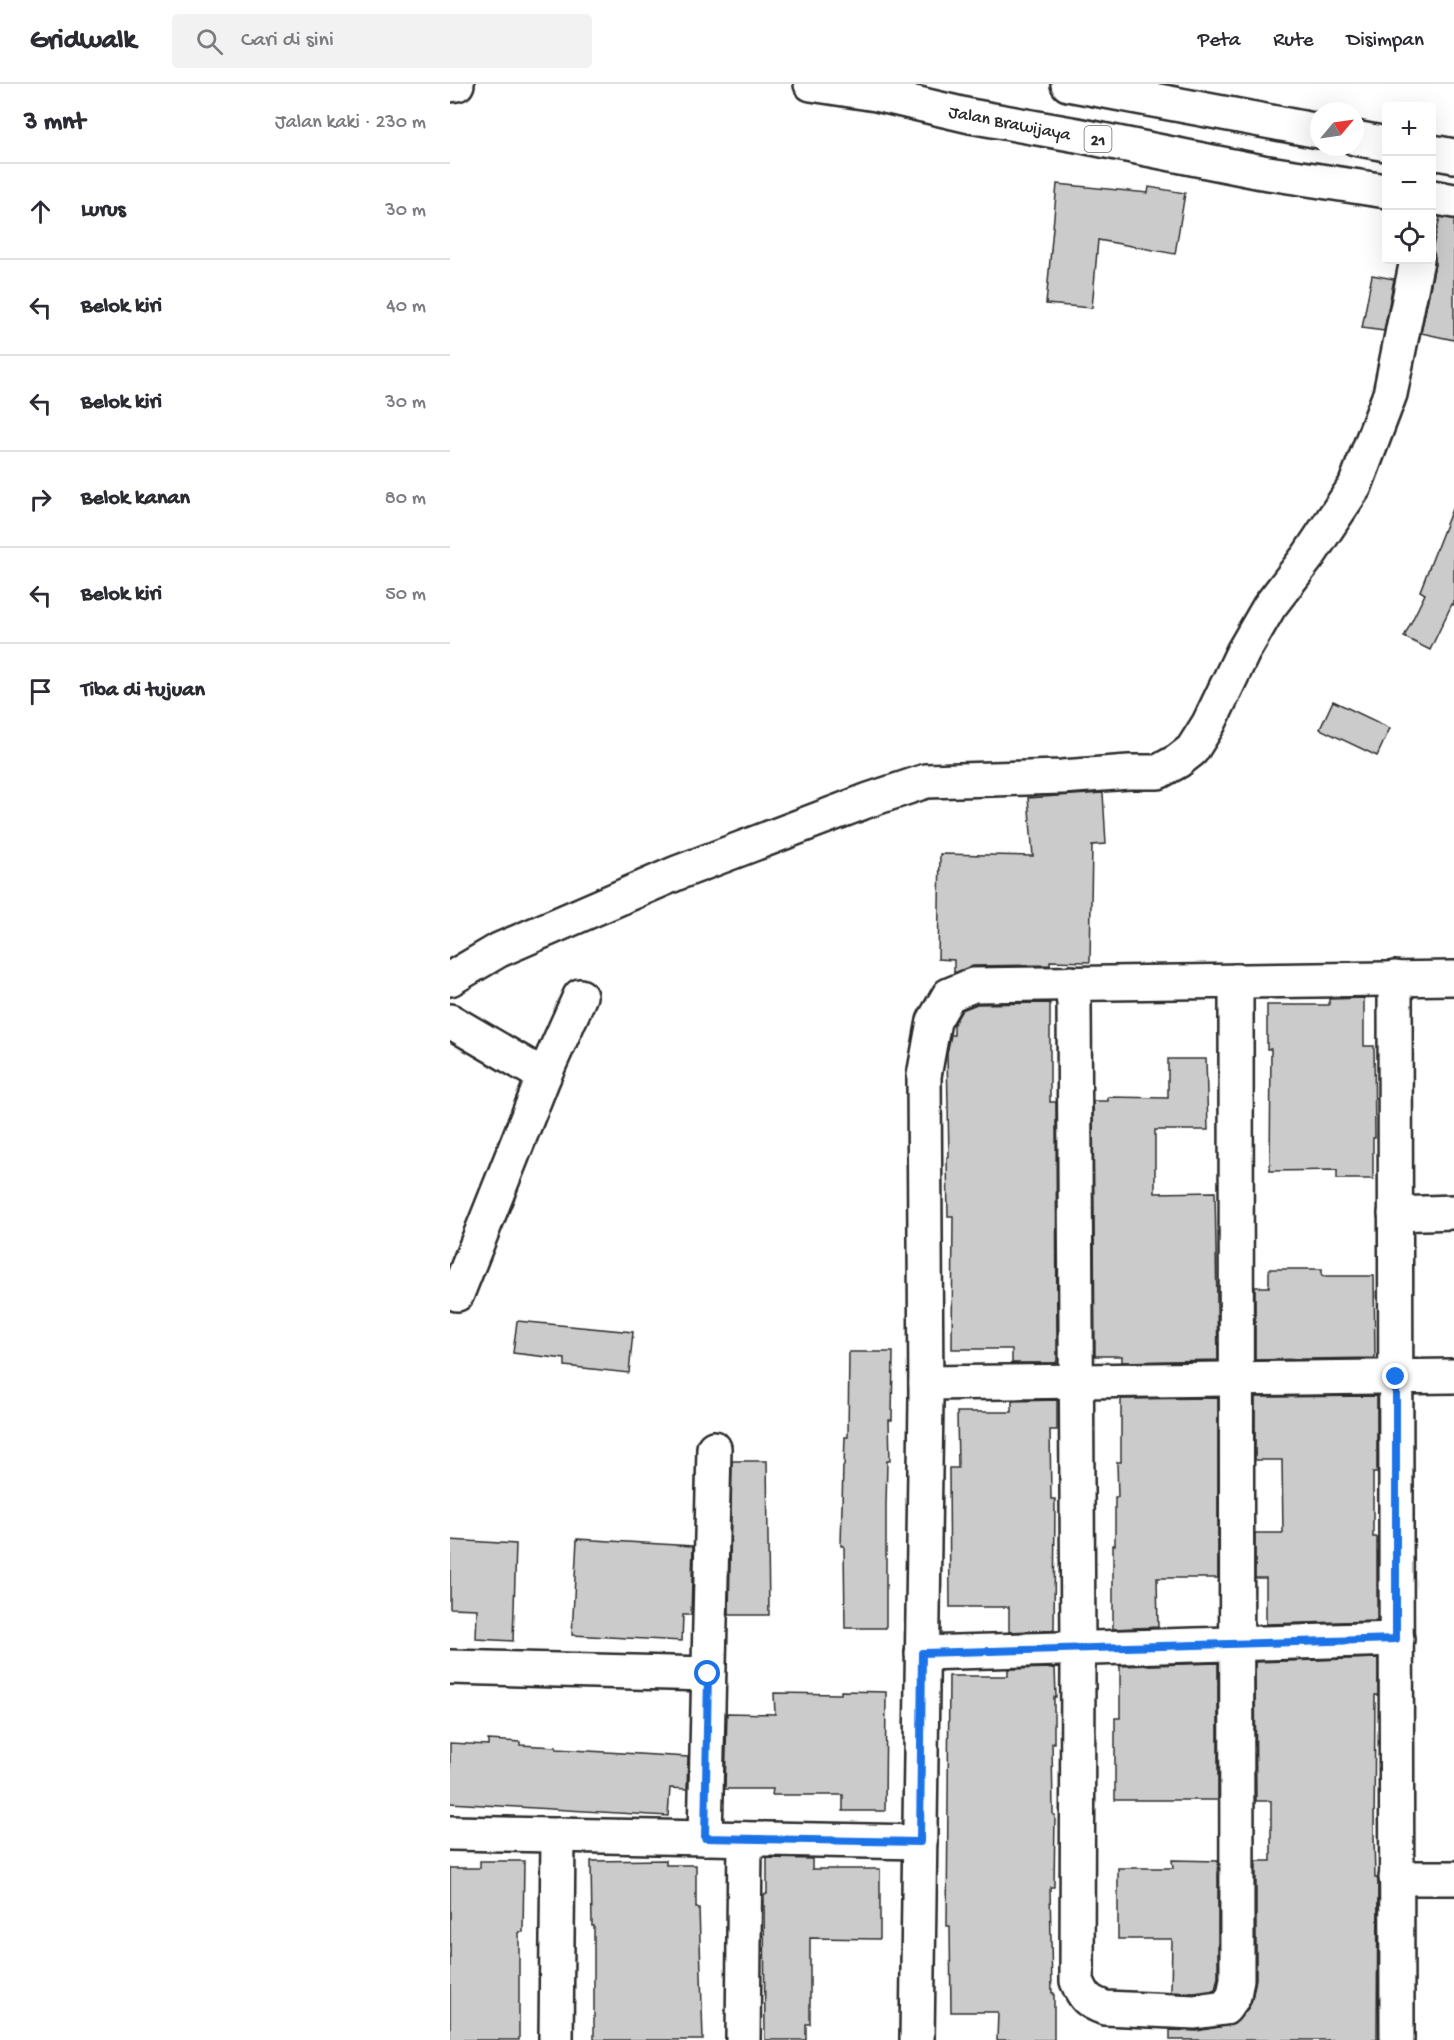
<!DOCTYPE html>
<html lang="id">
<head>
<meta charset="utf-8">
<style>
  body { margin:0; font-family:"Gochi Hand",sans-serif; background:#f2f2f3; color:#2b2b33 }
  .controls { position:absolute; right:18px; top:18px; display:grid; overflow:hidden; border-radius:6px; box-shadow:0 6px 24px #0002 }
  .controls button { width:54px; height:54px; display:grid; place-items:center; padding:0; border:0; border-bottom:2px solid #e1e1e2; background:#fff; color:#2b2b33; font:30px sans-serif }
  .compass { position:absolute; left:860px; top:18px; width:54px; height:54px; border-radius:50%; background:#fff; box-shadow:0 6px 24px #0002; rotate:61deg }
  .stop { position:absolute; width:18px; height:18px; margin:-14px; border:4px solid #1a73e8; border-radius:50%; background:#fff }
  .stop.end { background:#1a73e8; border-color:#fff; box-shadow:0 2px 6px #0008 }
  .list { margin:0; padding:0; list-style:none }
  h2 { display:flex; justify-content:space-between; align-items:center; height:78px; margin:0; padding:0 24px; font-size:26px }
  h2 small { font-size:20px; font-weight:400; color:#7c7c81 }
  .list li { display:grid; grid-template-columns:39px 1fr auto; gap:18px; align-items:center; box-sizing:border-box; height:96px; padding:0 24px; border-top:2px solid #e1e1e2 }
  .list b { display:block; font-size:22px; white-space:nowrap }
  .list em { font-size:20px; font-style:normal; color:#7c7c81 }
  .icon { flex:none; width:33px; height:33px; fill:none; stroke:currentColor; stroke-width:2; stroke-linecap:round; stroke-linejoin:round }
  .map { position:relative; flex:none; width:1004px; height:1956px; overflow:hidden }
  header { display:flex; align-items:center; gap:36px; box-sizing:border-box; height:84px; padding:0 30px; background:#fff; border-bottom:2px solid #e1e1e2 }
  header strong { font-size:28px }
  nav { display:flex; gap:33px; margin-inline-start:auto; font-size:21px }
  .search { width:420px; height:54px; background:#f2f2f3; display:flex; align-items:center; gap:15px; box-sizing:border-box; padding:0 21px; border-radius:6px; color:#7c7c81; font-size:22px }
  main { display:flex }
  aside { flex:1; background:#fff }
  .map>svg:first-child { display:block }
  .building { fill:#cbcbcb; stroke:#2b2b2b; stroke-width:1.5 }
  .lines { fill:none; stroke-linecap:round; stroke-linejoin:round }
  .minor-casing { stroke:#2b2b2b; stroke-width:38 }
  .trunk-casing { stroke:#2b2b2b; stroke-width:38 }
  .minor { stroke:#fff; stroke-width:33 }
  .trunk { stroke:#fff; stroke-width:33 }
  .route { stroke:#1a73e8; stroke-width:8 }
  .labels { text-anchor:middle; stroke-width:4.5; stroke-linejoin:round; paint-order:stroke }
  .shield { fill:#fff; stroke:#6b6b6b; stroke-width:1.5 }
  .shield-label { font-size:16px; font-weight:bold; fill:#2b2b2b }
  .street-label { font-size:18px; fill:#2b2b2b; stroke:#fff }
</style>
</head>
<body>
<header>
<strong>Gridwalk</strong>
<div class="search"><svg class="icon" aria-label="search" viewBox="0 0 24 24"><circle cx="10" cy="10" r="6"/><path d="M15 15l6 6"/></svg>Cari di sini</div>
<nav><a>Peta</a><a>Rute</a><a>Disimpan</a></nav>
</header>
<main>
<aside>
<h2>3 mnt<small>Jalan kaki · 230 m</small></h2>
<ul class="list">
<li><svg class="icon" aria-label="ahead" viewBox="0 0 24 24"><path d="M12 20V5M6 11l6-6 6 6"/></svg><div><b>Lurus</b></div><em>30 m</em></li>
<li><svg class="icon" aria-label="left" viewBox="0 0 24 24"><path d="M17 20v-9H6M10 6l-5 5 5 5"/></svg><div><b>Belok kiri</b></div><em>40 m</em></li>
<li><svg class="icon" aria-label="left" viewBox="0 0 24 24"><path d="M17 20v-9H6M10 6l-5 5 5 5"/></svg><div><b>Belok kiri</b></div><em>30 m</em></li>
<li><svg class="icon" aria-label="right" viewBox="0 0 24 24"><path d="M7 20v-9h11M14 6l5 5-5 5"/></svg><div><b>Belok kanan</b></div><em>80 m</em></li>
<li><svg class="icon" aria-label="left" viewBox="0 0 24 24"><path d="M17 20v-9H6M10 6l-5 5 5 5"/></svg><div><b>Belok kiri</b></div><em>50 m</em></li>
<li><svg class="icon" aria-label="arrive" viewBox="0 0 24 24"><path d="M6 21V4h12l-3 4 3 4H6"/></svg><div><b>Tiba di tujuan</b></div></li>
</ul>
</aside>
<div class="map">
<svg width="1004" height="1956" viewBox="0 0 1004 1956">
  <rect width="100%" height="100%" fill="#fff"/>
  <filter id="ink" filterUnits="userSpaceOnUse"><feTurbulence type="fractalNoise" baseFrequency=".0167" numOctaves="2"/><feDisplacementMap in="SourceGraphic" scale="12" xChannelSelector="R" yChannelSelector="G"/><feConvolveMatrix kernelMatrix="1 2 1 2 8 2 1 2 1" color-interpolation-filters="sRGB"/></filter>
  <g filter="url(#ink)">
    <g class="building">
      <polygon points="607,100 698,109 699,103 735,109 725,170 648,156 642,224 596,220"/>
      <polygon points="990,133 1004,135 1004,256 971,249 985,180 982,166"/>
      <polygon points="922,191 944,195 934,247 912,244"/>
      <polygon points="1002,425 1004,425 1004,521 1002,520 980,566 954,553 975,510 970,507"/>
      <polygon points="883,617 940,644 927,672 870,645"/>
      <polygon points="653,709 656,760 642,761 640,878 600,877 600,881 523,882 504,889 504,876 488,875 490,770 583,772 578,714"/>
      <polygon points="914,914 914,962 924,962 925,1054 923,1054 923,1095 887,1095 887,1086 820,1087 821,965 817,965 817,921 879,921 879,915"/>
      <polygon points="600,919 600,1018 606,1018 607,1276 606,1279 562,1279 562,1265 502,1265 503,1132 498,1132 497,1073 499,1073 497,969 501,951 504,951 504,940 512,926 527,920"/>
      <polygon points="718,975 756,975 758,1046 705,1046 705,1109 765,1108 768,1276 672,1278 672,1272 645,1272 643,1017 658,1017 658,1013 718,1014"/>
      <polygon points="819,1185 872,1185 872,1192 924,1192 925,1274 805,1276 805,1203 819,1203"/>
      <polygon points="67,1237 183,1248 179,1289 115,1282 115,1275 63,1269"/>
      <polygon points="399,1268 443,1268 442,1336 439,1336 440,1377 437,1377 436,1421 436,1544 395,1544 394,1462 391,1462 393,1382 394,1382 395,1353 398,1353"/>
      <polygon points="927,1312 927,1389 923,1389 923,1453 927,1453 927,1537 816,1540 816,1494 805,1494 805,1449 833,1449 832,1376 805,1376 805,1313"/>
      <polygon points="768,1314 768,1494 707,1494 708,1543 663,1545 663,1461 665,1461 665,1413 668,1413 667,1378 671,1378 671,1315"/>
      <polygon points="607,1316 607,1346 600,1346 601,1415 605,1415 604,1546 559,1548 559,1523 500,1523 499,1384 508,1384 507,1328 562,1328 562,1317"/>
      <polygon points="282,1377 317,1377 319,1531 279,1531"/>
      <polygon points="127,1455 243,1462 241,1531 233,1531 232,1557 122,1551"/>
      <polygon points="0,1456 66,1460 63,1557 26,1555 27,1525 0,1524"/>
      <polygon points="928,1574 928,1611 925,1611 924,1753 925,1794 927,1794 928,1797 927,1956 720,1956 720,1946 747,1947 784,1940 799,1923 802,1915 806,1895 806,1777 821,1777 821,1717 806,1717 805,1578"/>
      <polygon points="768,1579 768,1716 665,1716 665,1634 670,1634 670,1582"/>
      <polygon points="605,1584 606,1613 604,1613 604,1659 602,1659 603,1731 605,1731 604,1803 600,1803 602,1909 604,1909 604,1956 547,1956 548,1928 501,1928 500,1842 497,1842 499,1592 558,1592 558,1585"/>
      <polygon points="391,1607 436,1608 435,1727 393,1727 393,1711 322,1711 323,1705 275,1705 277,1629 325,1630 324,1609 391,1610"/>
      <polygon points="38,1656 70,1658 70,1661 106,1663 106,1665 238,1673 237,1705 220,1704 218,1732 0,1719 0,1659 38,1661"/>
      <polygon points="317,1774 362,1775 362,1785 430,1785 430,1855 360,1854 360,1940 356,1940 356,1956 315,1956 314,1810 317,1810"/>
      <polygon points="216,1776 216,1781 246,1781 246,1824 249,1824 253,1956 144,1956 144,1842 142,1842 141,1777"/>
      <polygon points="722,1776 768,1777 768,1893 765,1906 744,1909 721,1908 722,1855 668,1855 668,1784 723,1784"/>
      <polygon points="30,1777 74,1777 73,1848 69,1848 69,1956 0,1956 0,1784 30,1784"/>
    </g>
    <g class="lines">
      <defs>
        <g id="minor">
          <polyline points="945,894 947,1956"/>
          <polyline points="0,895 49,866 227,789 419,716 476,697 612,693 679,688 708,688 728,677 742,666 759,639 793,568 819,523 859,471 905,402 940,310 967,176"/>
          <path d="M621,899L624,919L628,1565L627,1897C634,1914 638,1918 655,1924L745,1928L775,1924L784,1912L787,1895L786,897"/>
          <polyline points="0,937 94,992"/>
          <polyline points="945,1130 1004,1128"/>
          <polyline points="7,1210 94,992 130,912"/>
          <polyline points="476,1299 1004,1292"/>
          <polyline points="472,1569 947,1555"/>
          <polyline points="0,1583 258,1590"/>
          <polyline points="0,1749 470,1758"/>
          <polyline points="255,1754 264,1364"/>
          <polyline points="946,1794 1004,1794"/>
          <polyline points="106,1956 108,1751"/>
          <polyline points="293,1956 295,1755"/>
          <polyline points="467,1956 476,1315 474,992 484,937 499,911 523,901 1004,894"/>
        </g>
        <g id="trunk">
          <polyline points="361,0 426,10 520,32 627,51 812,88 936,107"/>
          <polyline points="618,0 869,47"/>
          <polyline points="0,1 7,0"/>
          <polyline points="905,54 936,60"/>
          <polyline points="982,68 1004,72"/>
          <polyline points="982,113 1004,117"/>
        </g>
      </defs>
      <use href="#minor" class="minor-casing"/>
      <use href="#trunk" class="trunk-casing"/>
      <use href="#minor" class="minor"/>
      <use href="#trunk" class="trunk"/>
    </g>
  </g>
  <g class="lines" filter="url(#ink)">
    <polyline class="route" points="258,1590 255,1754 470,1758 472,1569 946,1555 946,1293"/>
  </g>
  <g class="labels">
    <rect class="shield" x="634.5" y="42" width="27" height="26" rx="4.5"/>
    <g class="shield-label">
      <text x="648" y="61">21</text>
    </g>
    <g class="street-label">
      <text transform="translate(560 38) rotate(11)" y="6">Jalan Brawijaya</text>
    </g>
  </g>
</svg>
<div class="controls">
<button>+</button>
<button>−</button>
<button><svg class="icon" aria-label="locate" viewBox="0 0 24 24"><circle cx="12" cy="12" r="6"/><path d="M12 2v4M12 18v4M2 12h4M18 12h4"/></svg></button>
</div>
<svg class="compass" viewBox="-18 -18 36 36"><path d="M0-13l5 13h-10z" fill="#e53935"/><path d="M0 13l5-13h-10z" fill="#7c7c81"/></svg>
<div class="stop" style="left:258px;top:1590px"></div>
<div class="stop end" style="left:946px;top:1293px"></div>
</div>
</main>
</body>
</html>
